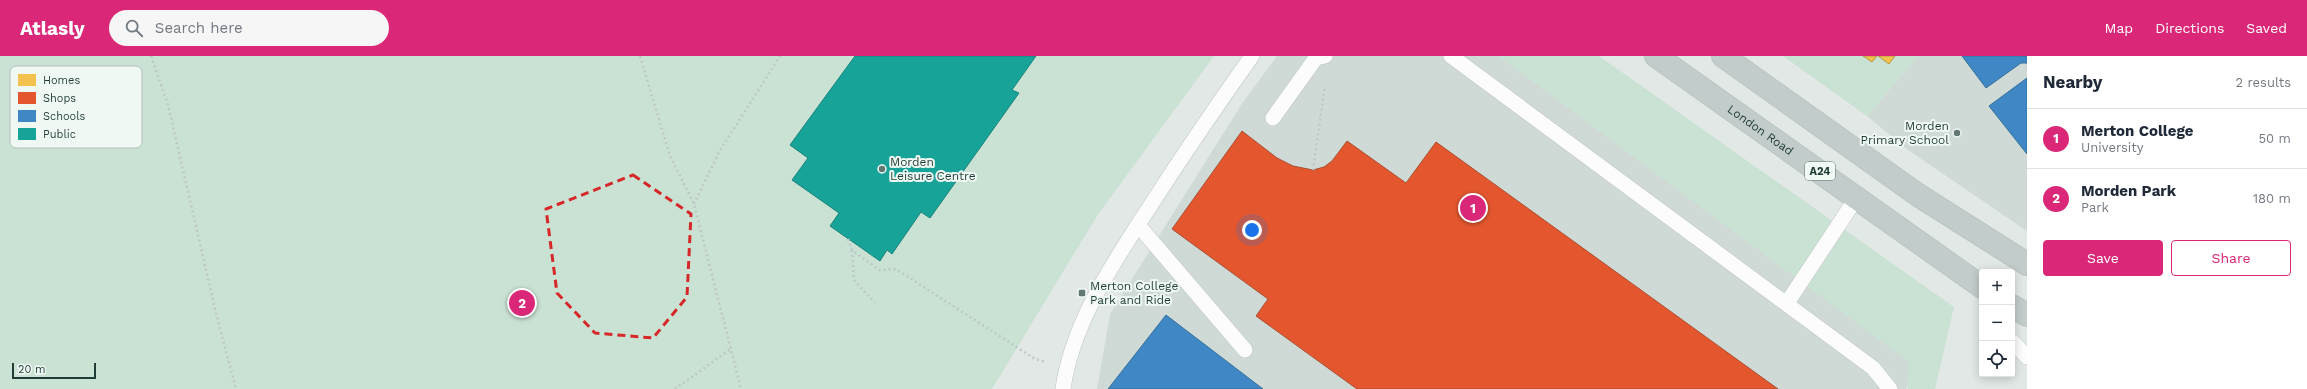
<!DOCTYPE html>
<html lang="en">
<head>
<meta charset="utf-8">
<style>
  body { margin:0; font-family:"Work Sans",sans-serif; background:#f6f6f7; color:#1f2937 }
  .controls { position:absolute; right:12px; bottom:12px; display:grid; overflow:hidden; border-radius:4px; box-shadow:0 2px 10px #0003 }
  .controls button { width:36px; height:36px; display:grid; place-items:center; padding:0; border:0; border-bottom:1px solid #e0e1e3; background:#fff; color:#1f2937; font:20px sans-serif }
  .scale { position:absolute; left:12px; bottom:10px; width:84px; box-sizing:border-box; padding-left:4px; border:2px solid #1f3c37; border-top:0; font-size:11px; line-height:14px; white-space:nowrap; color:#1f3c37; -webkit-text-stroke:3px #f0f8f4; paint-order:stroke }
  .you { position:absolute; left:1252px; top:174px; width:14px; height:14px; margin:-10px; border:3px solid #fff; border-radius:50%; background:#1a73e8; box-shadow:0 0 0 6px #1a73e833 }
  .badge { display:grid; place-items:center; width:26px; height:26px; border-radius:50%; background:#db2777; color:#fff; font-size:13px; font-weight:700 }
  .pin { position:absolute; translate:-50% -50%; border:2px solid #fff; box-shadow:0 1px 4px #0006 }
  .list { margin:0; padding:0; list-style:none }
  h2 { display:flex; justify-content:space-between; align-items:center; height:52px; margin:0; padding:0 16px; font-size:17px }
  h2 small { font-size:13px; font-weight:400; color:#747a83 }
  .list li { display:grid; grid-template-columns:26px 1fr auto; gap:12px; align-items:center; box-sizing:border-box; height:60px; padding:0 16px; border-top:1px solid #e0e1e3 }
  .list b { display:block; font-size:15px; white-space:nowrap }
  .list p { margin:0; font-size:13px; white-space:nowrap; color:#747a83 }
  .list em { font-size:13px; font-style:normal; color:#747a83 }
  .actions { display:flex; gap:8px; padding:12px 16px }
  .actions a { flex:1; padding:9px 0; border:1px solid #db2777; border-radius:4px; text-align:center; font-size:14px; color:#db2777 }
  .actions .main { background:#db2777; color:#fff }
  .icon { flex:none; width:22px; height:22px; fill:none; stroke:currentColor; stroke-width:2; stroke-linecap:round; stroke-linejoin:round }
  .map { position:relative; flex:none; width:2027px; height:333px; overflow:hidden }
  header { display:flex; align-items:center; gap:24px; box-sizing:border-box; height:56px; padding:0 20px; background:#db2777; color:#fff }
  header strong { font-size:19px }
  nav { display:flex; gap:22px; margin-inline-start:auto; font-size:14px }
  .search { width:280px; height:36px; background:#f6f6f7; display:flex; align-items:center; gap:10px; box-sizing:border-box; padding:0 14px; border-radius:22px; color:#747a83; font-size:15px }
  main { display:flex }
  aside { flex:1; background:#fff }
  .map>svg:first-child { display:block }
  .built { fill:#cfdad6 }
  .green { fill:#cae2d4 }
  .homes { fill:#f2c14e; stroke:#b39947 }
  .shops { fill:#e4572e; stroke:#a94f31 }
  .schools { fill:#3f88c5; stroke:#35719a }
  .public { fill:#17a398; stroke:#19847b }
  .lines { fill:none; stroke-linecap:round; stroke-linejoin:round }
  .service-casing { stroke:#bfc5c3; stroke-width:16 }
  .trunk-casing { stroke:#bbc5c3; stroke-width:24 }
  .path { stroke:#bfc8c7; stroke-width:2.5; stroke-dasharray:2 3; stroke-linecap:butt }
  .service { stroke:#fbfcfb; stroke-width:15 }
  .trunk { stroke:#c2ccca; stroke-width:22 }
  .marked { fill:none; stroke:#d62828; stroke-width:3; stroke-dasharray:8 5; stroke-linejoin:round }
  .poi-dot { fill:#637874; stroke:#f0f8f4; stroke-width:1.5 }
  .labels { text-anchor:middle; stroke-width:4; stroke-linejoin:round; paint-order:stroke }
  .shield { fill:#f0f8f4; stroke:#5e7470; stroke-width:1 }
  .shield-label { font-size:11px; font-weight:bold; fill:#1f3c37 }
  .poi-label { font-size:12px; fill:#1f3c37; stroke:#f0f8f4; text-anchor:start }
  .street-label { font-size:12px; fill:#1f3c37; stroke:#f0f8f4 }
  .key { fill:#f0f8f4; stroke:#b1c0bb; stroke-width:1 }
  .key-label { font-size:11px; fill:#1f3c37 }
</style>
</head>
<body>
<header>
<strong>Atlasly</strong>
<div class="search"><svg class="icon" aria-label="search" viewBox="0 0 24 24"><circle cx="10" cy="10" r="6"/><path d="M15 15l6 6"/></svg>Search here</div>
<nav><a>Map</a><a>Directions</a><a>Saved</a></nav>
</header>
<main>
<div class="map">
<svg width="2027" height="333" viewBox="0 0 2027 333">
  <rect width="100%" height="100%" fill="#e2e8e6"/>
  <g class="built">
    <polygon points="1277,0 1562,0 1935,272 1906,333 1097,333 1110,258 1243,46"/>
    <polygon points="1918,0 2027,0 2027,175 1908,94 1867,60"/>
  </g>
  <g class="green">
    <polygon points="0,0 1214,0 1097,160 992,333 0,333"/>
    <polygon points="1498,0 1599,0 1954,251 1935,333 1908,333 1909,306"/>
    <polygon points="1783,0 1918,0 1867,60"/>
  </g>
  <g class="homes">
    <polygon points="1863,0 1877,0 1872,6"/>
    <polygon points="1878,0 1895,0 1889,8"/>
  </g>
  <polygon class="shops" points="1242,75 1277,102 1293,110 1313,114 1324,111 1332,105 1347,85 1406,127 1436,86 1778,333 1357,333 1256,260 1268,243 1172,173"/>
  <g class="schools">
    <polygon points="1962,0 2027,0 2027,7 2021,7 1986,32"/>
    <polygon points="2027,22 2027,98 1989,50"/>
    <polygon points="1166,259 1263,333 1108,333"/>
  </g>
  <polygon class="public" points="855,0 1036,0 1012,34 1019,37 930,162 921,156 892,198 887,194 880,205 830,170 839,157 792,124 808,102 790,89"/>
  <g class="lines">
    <defs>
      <g id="service">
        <polyline points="1451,0 1873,312 1890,333"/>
        <polyline points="1273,62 1316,2 1325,0"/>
        <polyline points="1138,169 1245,294"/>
        <polyline points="1787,247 1857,141"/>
        <polyline points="2012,285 2027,301"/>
        <path d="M1063,333C1072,269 1110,212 1145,158C1179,105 1215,52 1252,0"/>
      </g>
      <g id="trunk">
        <path id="s1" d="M1656,0L1982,231"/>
        <polyline points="1723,0 1918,139 2027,208"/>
        <polyline points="2012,250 2027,259"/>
      </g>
    </defs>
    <use href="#service" class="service-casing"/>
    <use href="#trunk" class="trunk-casing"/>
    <g class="path">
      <polyline points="151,0 168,49 216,257 236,333"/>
      <polyline points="640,0 670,100 694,148 741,333"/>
      <polyline points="1313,114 1325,30"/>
      <polyline points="694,148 719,96 780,0"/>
      <polyline points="848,183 852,194 879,214 896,213 1035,303 1046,306"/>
      <polyline points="852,194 854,224 875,247"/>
      <polyline points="675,333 732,292"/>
    </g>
    <use href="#service" class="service"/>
    <use href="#trunk" class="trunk"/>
  </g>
  <path class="marked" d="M633,119L691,158L687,241L653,282L595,277L557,237L546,153Z"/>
  <g class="poi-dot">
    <circle cx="1957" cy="77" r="4"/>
    <circle cx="882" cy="113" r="4"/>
    <rect x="1078" y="233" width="8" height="8" rx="2"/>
  </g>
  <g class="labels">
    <rect class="shield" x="1805" y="106" width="30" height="18" rx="3"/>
    <g class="shield-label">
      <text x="1820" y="119">A24</text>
    </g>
    <g class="poi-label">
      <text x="1949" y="74" text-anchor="end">Morden<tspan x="1949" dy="14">Primary School</tspan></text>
      <text x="890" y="110">Morden<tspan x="890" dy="14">Leisure Centre</tspan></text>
      <text x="1090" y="234">Merton College<tspan x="1090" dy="14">Park and Ride</tspan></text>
    </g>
    <g class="street-label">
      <text dy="4" stroke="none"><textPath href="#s1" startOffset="128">London Road</textPath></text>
    </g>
  </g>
  <rect x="10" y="10" width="132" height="82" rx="6" class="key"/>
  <rect x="18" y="18" width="18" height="12" fill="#f2c14e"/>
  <rect x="18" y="36" width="18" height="12" fill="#e4572e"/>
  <rect x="18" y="54" width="18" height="12" fill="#3f88c5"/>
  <rect x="18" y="72" width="18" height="12" fill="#17a398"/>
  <g class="key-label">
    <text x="43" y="28">Homes</text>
    <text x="43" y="46">Shops</text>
    <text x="43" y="64">Schools</text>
    <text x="43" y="82">Public</text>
  </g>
</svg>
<div class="controls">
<button>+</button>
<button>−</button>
<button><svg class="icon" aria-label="locate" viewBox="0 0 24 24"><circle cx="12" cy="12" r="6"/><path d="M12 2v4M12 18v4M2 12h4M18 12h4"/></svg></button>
</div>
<div class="scale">20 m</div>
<div class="you"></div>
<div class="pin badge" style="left:1473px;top:152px">1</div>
<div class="pin badge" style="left:522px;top:247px">2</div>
</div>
<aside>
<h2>Nearby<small>2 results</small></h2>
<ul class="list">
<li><span class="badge">1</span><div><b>Merton College</b><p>University</p></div><em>50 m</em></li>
<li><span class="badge">2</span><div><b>Morden Park</b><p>Park</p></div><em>180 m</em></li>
</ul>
<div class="actions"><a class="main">Save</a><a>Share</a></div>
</aside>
</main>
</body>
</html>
